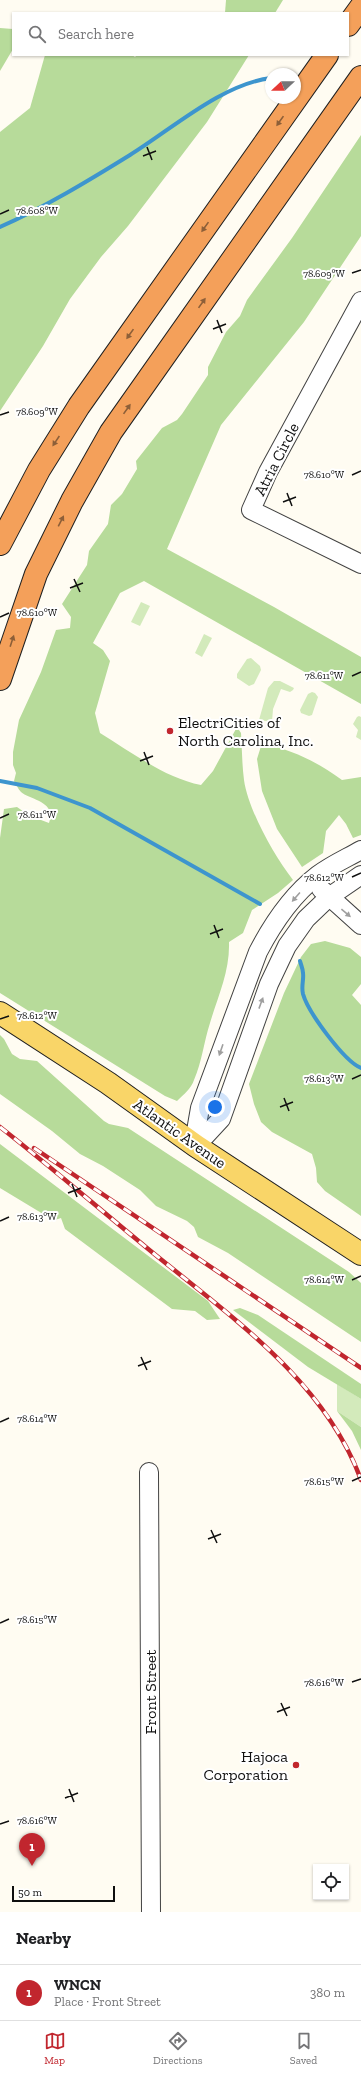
<!DOCTYPE html>
<html lang="en">
<head>
<meta charset="utf-8">
<style>
  body { margin:0; font-family:"Zilla Slab",serif; background:#f6f6f6; color:#202124 }
  .controls { position:absolute; right:12px; bottom:12px; display:grid; overflow:hidden; border-radius:0px; box-shadow:0 1px 3px #0004 }
  .controls button { width:36px; height:36px; display:grid; place-items:center; padding:0; border:0; border-bottom:1px solid #e0e0e0; background:#fff; color:#202124; font:20px sans-serif }
  .compass { position:absolute; left:265px; top:68px; width:36px; height:36px; border-radius:50%; background:#fff; box-shadow:0 1px 3px #0004; rotate:248deg }
  .scale { position:absolute; left:12px; bottom:10px; width:103px; box-sizing:border-box; padding-left:4px; border:2px solid #0f0f0f; border-top:0; font-size:11px; line-height:14px; white-space:nowrap; color:#0f0f0f; -webkit-text-stroke:3px #fff; paint-order:stroke }
  .you { position:absolute; left:215px; top:1107px; width:14px; height:14px; margin:-10px; border:3px solid #fff; border-radius:50%; background:#1a73e8; box-shadow:0 0 0 6px #1a73e833 }
  .badge { display:grid; place-items:center; width:26px; height:26px; border-radius:50%; background:#c1262e; color:#fff; font-size:13px; font-weight:700 }
  .pin { position:absolute; translate:-50% -33px; filter:drop-shadow(0 1px 2px #0008) }
  .pin::after { content:''; position:absolute; top:21px; width:14px; height:12px; background:inherit; clip-path:polygon(0 0,100% 0,50% 100%) }
  .list { margin:0; padding:0; list-style:none }
  h2 { display:flex; justify-content:space-between; align-items:center; height:52px; margin:0; padding:0 16px; font-size:17px }
  h2 small { font-size:13px; font-weight:400; color:#757577 }
  .list li { display:grid; grid-template-columns:26px 1fr auto; gap:12px; align-items:center; box-sizing:border-box; height:56px; padding:0 16px; border-top:1px solid #e0e0e0 }
  .list b { display:block; font-size:15px; white-space:nowrap }
  .list p { margin:0; font-size:13px; white-space:nowrap; color:#757577 }
  .list em { font-size:13px; font-style:normal; color:#757577 }
  .icon { flex:none; width:22px; height:22px; fill:none; stroke:currentColor; stroke-width:2; stroke-linecap:round; stroke-linejoin:round }
  .map { position:relative; flex:none; width:361px; height:1912px; overflow:hidden }
  .search { position:absolute; background:#fff; box-shadow:0 1px 3px #0004; left:12px; right:12px; top:12px; height:44px; display:flex; align-items:center; gap:10px; box-sizing:border-box; padding:0 14px; border-radius:0px; color:#757577; font-size:15px }
  .sheet { height:108px; background:#fff }
  nav { display:flex; justify-content:space-around; align-items:center; box-sizing:border-box; height:56px; border-top:1px solid #e0e0e0; background:#fff; font-size:11px; color:#757577 }
  nav a { display:grid; justify-items:center; gap:2px }
  nav .on { color:#c1262e }
  .map>svg:first-child { display:block }
  .green { fill:#d3eabb }
  .forest { fill:#b7db9a }
  .lines { fill:none; stroke-linecap:round; stroke-linejoin:round }
  .stream { stroke:#3d95ce; stroke-width:4 }
  .minor-casing { stroke:#424242; stroke-width:20 }
  .major-casing { stroke:#202020; stroke-width:24 }
  .highway-casing { stroke:#202020; stroke-width:24 }
  .minor { stroke:#fff; stroke-width:18 }
  .major { stroke:#f9d568; stroke-width:22 }
  .highway { stroke:#f4a05a; stroke-width:22 }
  .rail-casing { stroke:#c1262e; stroke-width:4.5 }
  .rail { stroke:#fff; stroke-width:3; stroke-dasharray:9; stroke-linecap:butt }
  .oneway { fill:#8d5f38 }
  .oneway2 { fill:#9f9f9f }
  .ticks { fill:none; stroke:#0f0f0f; stroke-width:1.5 }
  .poi-dot { fill:#c1262e; stroke:#fff; stroke-width:1.5 }
  .labels { text-anchor:middle; stroke-width:4; stroke-linejoin:round; paint-order:stroke }
  .street-label { font-size:16px; fill:#0f0f0f; stroke:#fff }
  .poi-label { font-size:16px; fill:#0f0f0f; stroke:#fff; text-anchor:start }
  .ticks-label { font-size:10px; text-anchor:middle; fill:#0f0f0f; stroke:#fff; stroke-width:4; stroke-linejoin:round; paint-order:stroke }
</style>
</head>
<body>
<div class="map">
<svg width="361" height="1912" viewBox="0 0 361 1912">
  <rect width="100%" height="100%" fill="#fffcf2"/>
  <g class="green">
    <polygon points="141,602 150,606 140,626 131,622"/>
    <polygon points="204,634 212,638 202,657 195,653"/>
    <polygon points="251,658 260,666 261,670 254,684 249,686 237,678 237,674 247,659"/>
    <polygon points="274,681 280,681 294,688 293,690 290,692 281,689 273,709 272,722 259,720 268,688"/>
    <polygon points="312,692 315,693 318,697 312,715 309,716 301,713 300,710 308,694"/>
    <polygon points="359,716 361,717 361,740 356,737 358,730 353,724 357,717"/>
    <polygon points="337,1384 361,1399 361,1427 337,1411"/>
  </g>
  <g class="forest">
    <polygon points="226,0 283,0 275,13 225,13"/>
    <polygon points="0,28 13,29 13,49 0,71"/>
    <polygon points="45,55 132,55 135,57 137,55 249,55 207,122 128,226 101,257 70,299 43,346 0,411 0,132 30,108"/>
    <path d="M361,135V236L304,322L221,425L167,549L274,607L361,657V704L144,581L120,593L93,643L103,650L110,661L95,713L100,733C131,752 165,778 201,785L213,771L237,727L241,733C242,749 242,765 244,780C248,809 274,856 293,880L278,893L252,910L243,933L229,942C230,971 218,996 210,1023C204,1041 202,1062 194,1080C191,1089 184,1094 177,1101L165,1096L0,993V838L4,809L17,807L27,814L38,813L41,820L49,823C57,801 30,800 21,792C18,789 16,784 14,781L16,773L13,765V752L19,720L41,672L56,630L70,628L71,617L62,604L87,565L89,551L108,524L111,505L122,494L137,469L136,461L162,428L177,420L182,414L208,375V367L226,332L240,316L247,300L292,238Z"/>
    <path d="M262,743C294,751 314,760 342,780L361,777V835L353,838L346,824L339,815L326,831L323,853L302,867L277,829L262,791L257,759Z"/>
    <polygon points="325,941 350,948 361,957 361,984 352,995 361,1005 361,1216 325,1191 317,1182 316,1168 312,1154 272,1132 261,1122 254,1104 249,1084 284,993 301,957 311,944"/>
    <polygon points="0,1035 4,1039 12,1054 20,1059 37,1061 104,1121 109,1124 128,1128 349,1272 361,1283 361,1342 228,1253 198,1237 194,1227 187,1221 156,1206 140,1190 103,1166 80,1154 52,1131 0,1094"/>
    <polygon points="0,1144 208,1301 220,1319 207,1320 195,1311 172,1309 65,1229 61,1218 55,1220 48,1217 0,1188"/>
    <polygon points="240,1308 258,1315 361,1384 361,1399 308,1367 233,1310"/>
    <polygon points="337,1411 361,1427 361,1450 352,1431"/>
  </g>
  <g class="lines">
    <g class="stream">
      <path d="M0,227C45,207 88,181 130,155C172,129 222,84 271,78"/>
      <polyline points="0,781 37,788 90,808 260,904"/>
      <path d="M300,961C301,965 303,969 303,973C304,980 301,986 303,994C308,1012 344,1061 361,1068"/>
    </g>
    <defs>
      <g id="minor">
        <polyline points="361,301 268,472 251,510 361,564"/>
        <polyline points="321,889 361,925"/>
        <path d="M196,1146V1131L200,1108L258,952C273,923 292,895 318,875C331,865 347,858 361,850"/>
        <polyline points="196,1146 221,1119 269,984 287,946 306,919 329,897 361,875"/>
        <polyline points="149,1472 151,1912"/>
      </g>
      <polyline id="major" points="0,1013 108,1083 196,1146 361,1254"/>
      <g id="highway">
        <polyline points="348,25 361,7"/>
        <polyline points="0,544 39,470 79,406 327,55"/>
        <polyline points="0,679 36,574 72,501 111,432 361,77"/>
      </g>
    </defs>
    <use href="#minor" class="minor-casing"/>
    <use href="#major" class="major-casing"/>
    <use href="#highway" class="highway-casing"/>
    <use href="#minor" class="minor"/>
    <use href="#major" class="major"/>
    <use href="#highway" class="highway"/>
    <defs>
      <g id="rail">
        <path d="M0,1127C50,1166 98,1208 147,1248C226,1313 325,1380 361,1480"/>
        <polyline points="34,1148 361,1368"/>
      </g>
    </defs>
    <use href="#rail" class="rail-casing"/>
    <use href="#rail" class="rail"/>
  </g>
  <defs><path id="oneway-solid" d="M-6-.8H1V-3.2L6.5 0L1 3.2V.8H-6Z"/></defs>
  <g class="oneway">
    <use href="#oneway-solid" transform="translate(280 121) rotate(125)"/>
    <use href="#oneway-solid" transform="translate(205 227) rotate(125)"/>
    <use href="#oneway-solid" transform="translate(202 303) rotate(-55)"/>
    <use href="#oneway-solid" transform="translate(130 334) rotate(125)"/>
    <use href="#oneway-solid" transform="translate(127 409) rotate(-55)"/>
    <use href="#oneway-solid" transform="translate(56 441) rotate(124)"/>
    <use href="#oneway-solid" transform="translate(61 521) rotate(-63)"/>
    <use href="#oneway-solid" transform="translate(12 641) rotate(-72)"/>
  </g>
  <g class="oneway2">
    <use href="#oneway-solid" transform="translate(296 897) rotate(131)"/>
    <use href="#oneway-solid" transform="translate(346 913) rotate(40)"/>
    <use href="#oneway-solid" transform="translate(261 1003) rotate(-70)"/>
    <use href="#oneway-solid" transform="translate(221 1050) rotate(109)"/>
  </g>
  <path class="ticks" d="M147,147L152,160M143,156L156,151M0,214L9,210M352,273L361,270M217,320L222,333M213,329L226,324M0,415L9,412M352,475L361,471M287,493L292,506M283,502L296,497M74,579L80,592M70,588L83,583M0,617L9,613M352,676L361,672M144,752L149,765M140,761L153,756M0,818L9,814M352,877L361,873M214,925L219,938M210,934L223,929M0,1019L9,1016M352,1079L361,1075M284,1098L289,1111M280,1107L293,1102M72,1184L77,1197M68,1193L81,1188M0,1221L9,1217M352,1280L361,1276M141,1357L147,1370M138,1366L151,1361M0,1422L9,1418M352,1481L361,1477M211,1530L217,1543M208,1539L221,1534M0,1623L9,1619M352,1682L361,1679M281,1703L287,1716M277,1712L290,1707M69,1789L74,1802M65,1798L78,1793M0,1824L9,1821"/>
  <g class="poi-dot">
    <circle cx="170" cy="731" r="4"/>
    <circle cx="296" cy="1765" r="4"/>
  </g>
  <g class="labels">
    <g class="street-label">
      <text transform="translate(276 459) rotate(-63)" y="6">Atria Circle</text>
      <text transform="translate(180 1133) rotate(35)" y="6">Atlantic Avenue</text>
      <text transform="translate(150 1692) rotate(-90)" y="6">Front Street</text>
    </g>
    <g class="poi-label">
      <text x="178" y="728">ElectriCities of<tspan x="178" dy="18">North Carolina, Inc.</tspan></text>
      <text x="288" y="1762" text-anchor="end">Hajoca<tspan x="288" dy="18">Corporation</tspan></text>
    </g>
  </g>
  <g class="ticks-label">
    <text x="37" y="214">78.608°W</text>
    <text x="324" y="277">78.609°W</text>
    <text x="37" y="415">78.609°W</text>
    <text x="324" y="478">78.610°W</text>
    <text x="37" y="616">78.610°W</text>
    <text x="324" y="679">78.611°W</text>
    <text x="37" y="818">78.611°W</text>
    <text x="324" y="881">78.612°W</text>
    <text x="37" y="1019">78.612°W</text>
    <text x="324" y="1082">78.613°W</text>
    <text x="37" y="1220">78.613°W</text>
    <text x="324" y="1283">78.614°W</text>
    <text x="37" y="1422">78.614°W</text>
    <text x="324" y="1485">78.615°W</text>
    <text x="37" y="1623">78.615°W</text>
    <text x="324" y="1686">78.616°W</text>
    <text x="37" y="1824">78.616°W</text>
  </g>
</svg>
<div class="controls">
<button><svg class="icon" aria-label="locate" viewBox="0 0 24 24"><circle cx="12" cy="12" r="6"/><path d="M12 2v4M12 18v4M2 12h4M18 12h4"/></svg></button>
</div>
<svg class="compass" viewBox="-18 -18 36 36"><path d="M0-13l5 13h-10z" fill="#e53935"/><path d="M0 13l5-13h-10z" fill="#757577"/></svg>
<div class="scale">50 m</div>
<div class="you"></div>
<div class="pin badge" style="left:32px;top:1866px">1</div>
<div class="search"><svg class="icon" aria-label="search" viewBox="0 0 24 24"><circle cx="10" cy="10" r="6"/><path d="M15 15l6 6"/></svg>Search here</div>
</div>
<section class="sheet">
<h2>Nearby<small></small></h2>
<ul class="list">
<li><span class="badge">1</span><div><b>WNCN</b><p>Place · Front Street</p></div><em>380 m</em></li>
</ul>
</section>
<nav>
<a class="on"><svg class="icon" aria-label="map" viewBox="0 0 24 24"><path d="M3 6l6-2 6 2 6-2v14l-6 2-6-2-6 2zM9 4v14M15 6v14"/></svg>Map</a>
<a><svg class="icon" aria-label="directions" viewBox="0 0 24 24"><path d="M12 3l9 9-9 9-9-9zM9 14v-3h6M13 9l2 2-2 2"/></svg>Directions</a>
<a><svg class="icon" aria-label="saved" viewBox="0 0 24 24"><path d="M7 4h10v16l-5-4-5 4z"/></svg>Saved</a>
</nav>
</body>
</html>
